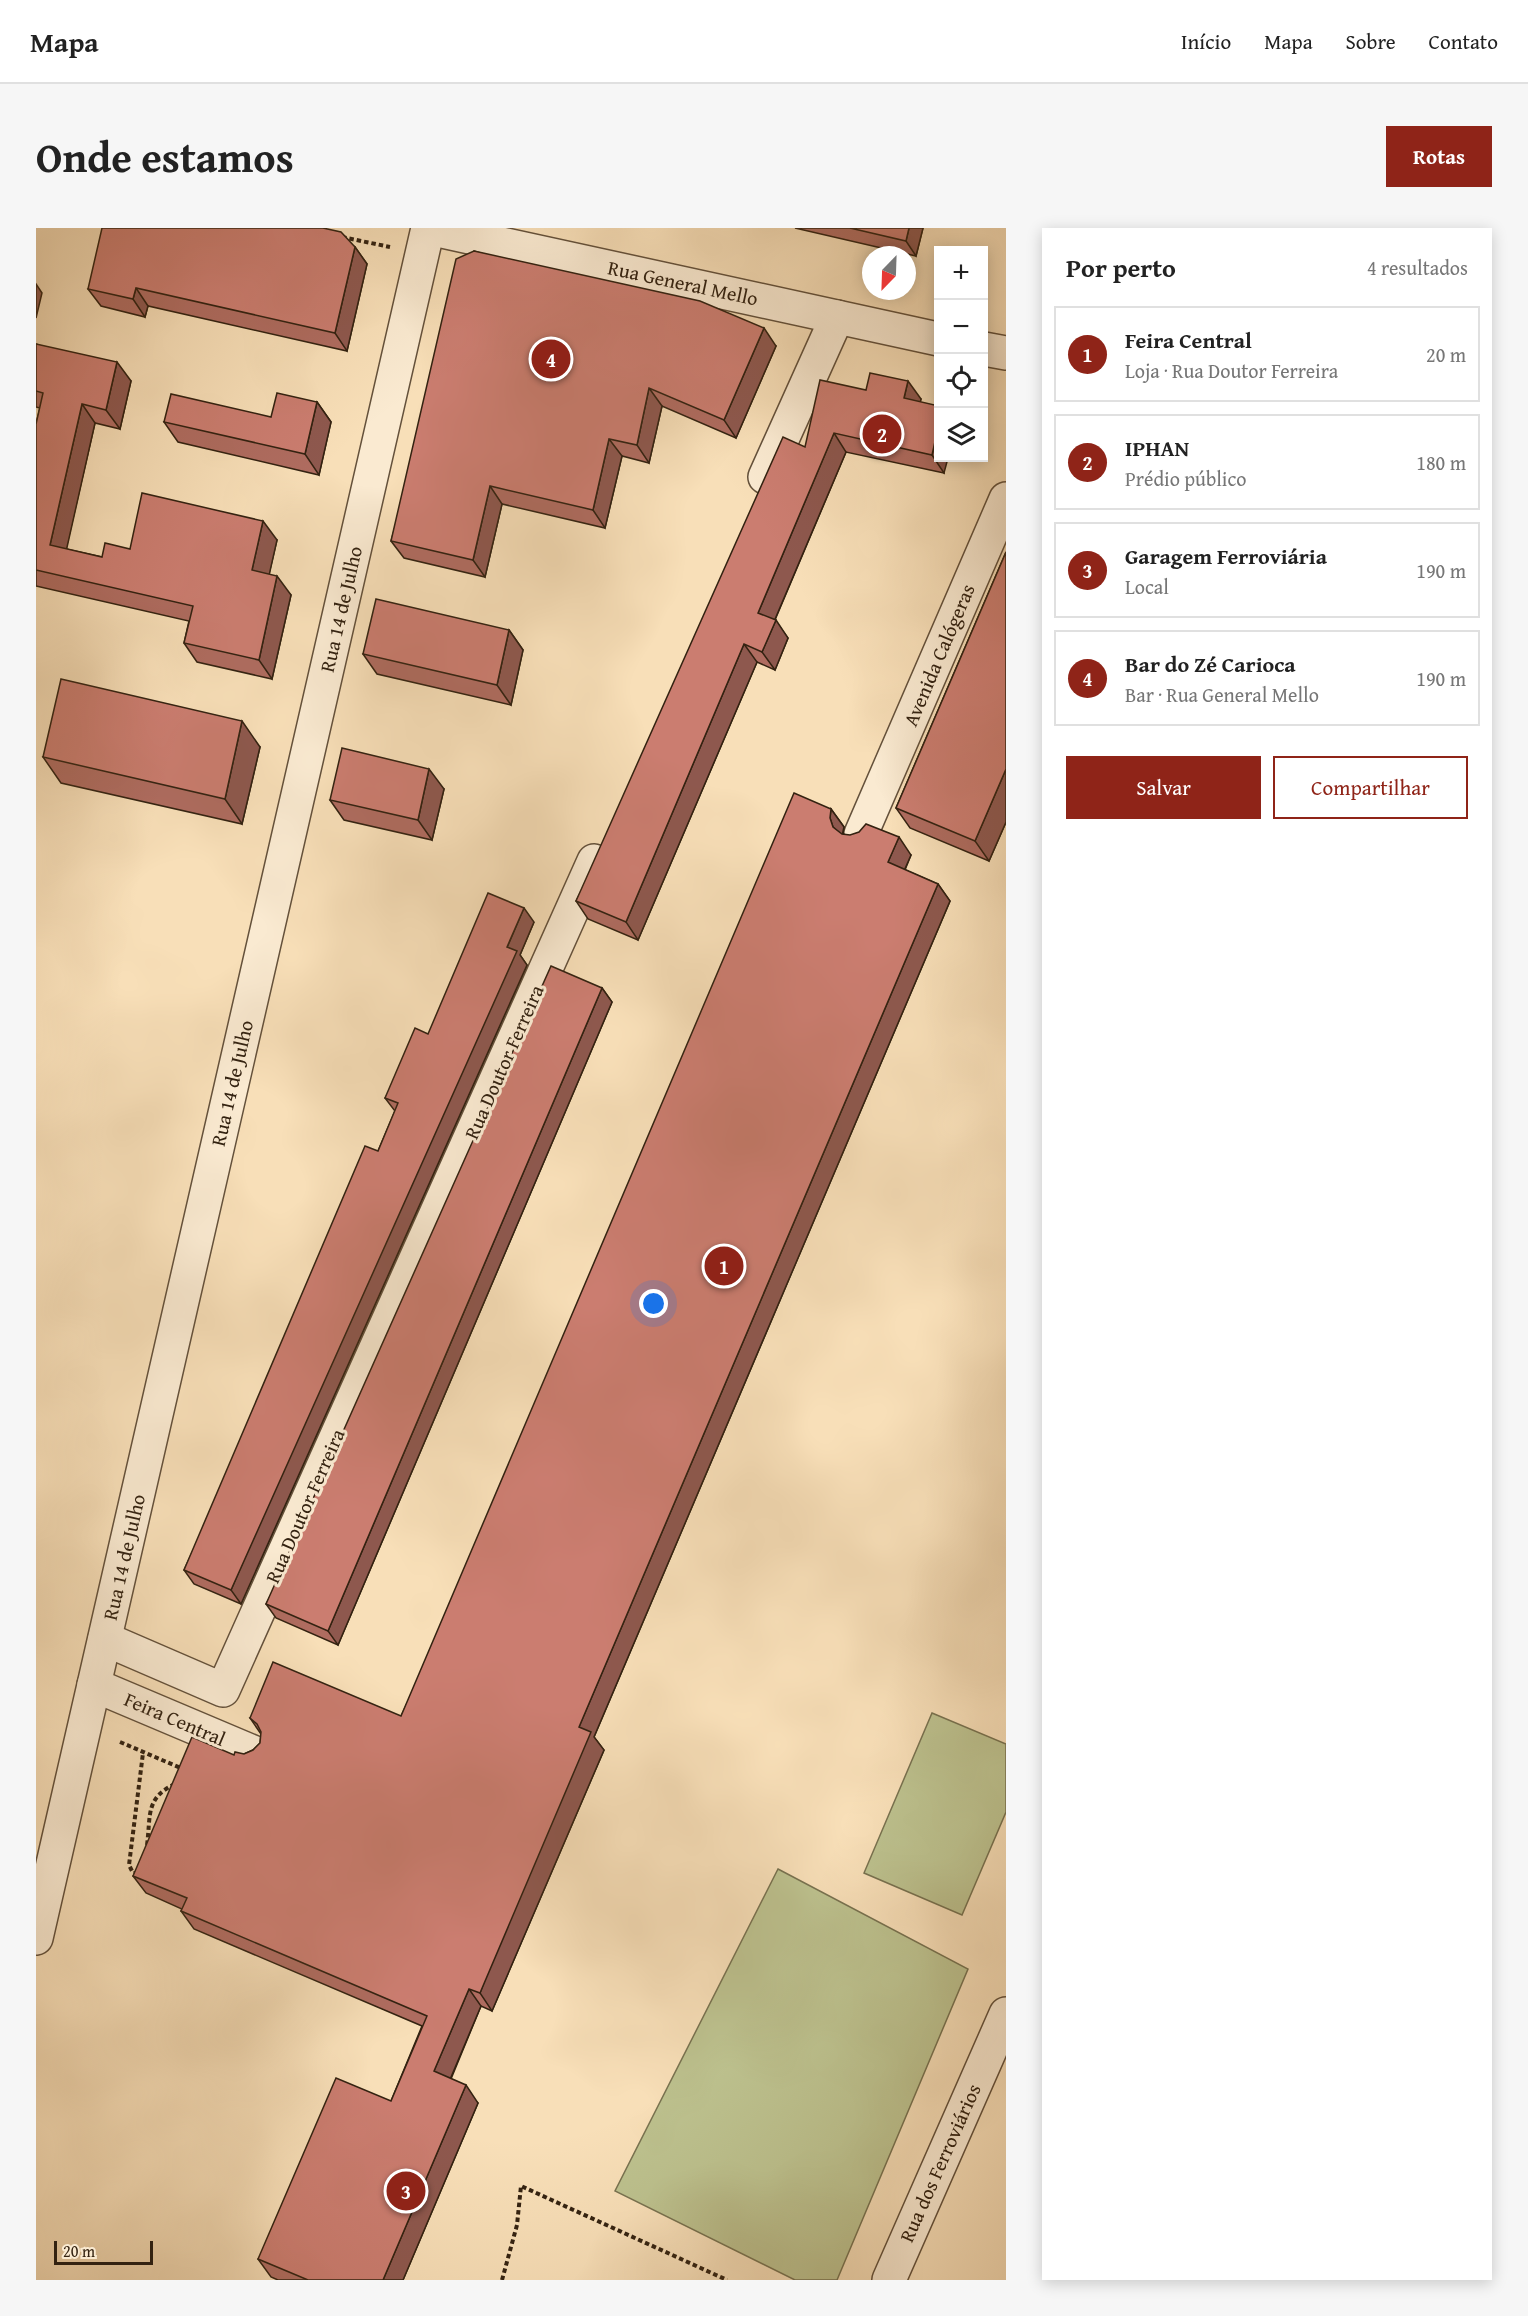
<!DOCTYPE html>
<html lang="pt">
<head>
<meta charset="utf-8">
<style>
  body { margin:0; font-family:"Gentium Book Plus",serif; background:#f6f6f6; color:#222 }
  .controls { position:absolute; right:18px; top:18px; display:grid; overflow:hidden; border-radius:0px; box-shadow:0 3px 15px #0003 }
  .controls button { width:54px; height:54px; display:grid; place-items:center; padding:0; border:0; border-bottom:2px solid #e0e0e0; background:#fff; color:#222; font:30px sans-serif }
  .compass { position:absolute; left:826px; top:18px; width:54px; height:54px; border-radius:50%; background:#fff; box-shadow:0 3px 15px #0003; rotate:203deg }
  .scale { position:absolute; left:18px; bottom:15px; width:99px; box-sizing:border-box; padding-left:6px; border:3px solid #321; border-top:0; font-size:16px; line-height:21px; white-space:nowrap; color:#321; -webkit-text-stroke:4px #faead1; paint-order:stroke }
  .you { position:absolute; left:618px; top:1076px; width:21px; height:21px; margin:-15px; border:4px solid #fff; border-radius:50%; background:#1a73e8; box-shadow:0 0 0 9px #1a73e833 }
  .badge { display:grid; place-items:center; width:39px; height:39px; border-radius:50%; background:#8f2418; color:#fff; font-size:20px; font-weight:700 }
  .pin { position:absolute; translate:-50% -50%; border:3px solid #fff; box-shadow:0 2px 6px #0006 }
  .list { margin:0; padding:0; list-style:none }
  h2 { display:flex; justify-content:space-between; align-items:center; height:78px; margin:0; padding:0 24px; font-size:26px }
  h2 small { font-size:20px; font-weight:400; color:#767676 }
  .list li { display:grid; grid-template-columns:39px 1fr auto; gap:18px; align-items:center; box-sizing:border-box; height:96px; margin:0 12px 12px; padding:0 12px; border:2px solid #e0e0e0; border-radius:0px }
  .list b { display:block; font-size:22px; white-space:nowrap }
  .list p { margin:0; font-size:20px; white-space:nowrap; color:#767676 }
  .list em { font-size:20px; font-style:normal; color:#767676 }
  .actions { display:flex; gap:12px; padding:18px 24px }
  .actions a { flex:1; padding:14px 0; border:2px solid #8f2418; border-radius:0px; text-align:center; font-size:21px; color:#8f2418 }
  .actions .main { background:#8f2418; color:#fff }
  .icon { flex:none; width:33px; height:33px; fill:none; stroke:currentColor; stroke-width:2; stroke-linecap:round; stroke-linejoin:round }
  .map { position:relative; flex:none; width:970px; height:2052px; overflow:hidden; border-radius:0px }
  header { display:flex; align-items:center; gap:36px; box-sizing:border-box; height:84px; padding:0 30px; background:#fff; border-bottom:2px solid #e0e0e0 }
  header strong { font-size:28px }
  nav { display:flex; gap:33px; margin-inline-start:auto; font-size:21px }
  .intro { display:flex; align-items:center; justify-content:space-between; box-sizing:border-box; height:144px; padding:0 36px }
  h1 { margin:0; font-size:42px }
  .button { padding:15px 27px; border-radius:0px; background:#8f2418; color:#fff; font-size:21px; font-weight:700 }
  main { display:flex; gap:36px; padding:0 36px }
  aside { flex:1; background:#fff; border-radius:0px; box-shadow:0 3px 15px #0003 }
  .map>svg:first-child { display:block }
  .green { fill:#bdc28f; stroke:#787250; stroke-width:1.5 }
  .lines { fill:none; stroke-linecap:round; stroke-linejoin:round }
  .minor-casing { stroke:#64513b; stroke-width:36 }
  .path { stroke:#321; stroke-width:4; stroke-dasharray:4.5 3; stroke-linecap:butt }
  .minor { stroke:#faead1; stroke-width:33 }
  .wall { fill:#af6c60; stroke:#321; stroke-width:1.5 }
  .shaded-wall { fill:#8e584e; stroke:#321; stroke-width:1.5 }
  .building { fill:#cb7d70; stroke:#321; stroke-width:1.5 }
  .labels { text-anchor:middle; stroke-width:6; stroke-linejoin:round; paint-order:stroke }
  .street-label { font-size:20px; fill:#321; stroke:#faead1 }
</style>
</head>
<body>
<header>
<strong>Mapa</strong>
<nav><a>Início</a><a>Mapa</a><a>Sobre</a><a>Contato</a></nav>
</header>
<div class="intro"><h1>Onde estamos</h1><a class="button">Rotas</a></div>
<main>
<div class="map">
<svg width="970" height="2052" viewBox="0 0 970 2052">
  <rect width="100%" height="100%" fill="#f8dfb8"/>
  <filter id="stains"><feTurbulence type="fractalNoise" baseFrequency=".00333" numOctaves="4"/><feColorMatrix values="0 0 0 0 .2 0 0 0 0 .09 0 0 0 0 .02 0 0 0 .5 -.17"/></filter>
  <radialGradient id="worn" r=".72"><stop offset=".6" stop-color="#630" stop-opacity="0"/><stop offset="1" stop-color="#630" stop-opacity=".3"/></radialGradient>
  <g class="green">
    <polygon points="896,1485 970,1516 970,1584 926,1687 828,1645"/>
    <polygon points="742,1641 932,1741 801,2052 759,2052 579,1963"/>
  </g>
  <g class="lines">
    <defs>
      <g id="minor">
        <polyline points="392,0 902,111"/>
        <polyline points="948,121 970,125"/>
        <polyline points="729,249 801,89"/>
        <polyline points="825,606 970,271"/>
        <polyline points="69,1411 187,1462 558,633"/>
        <polyline points="58,1457 219,1525"/>
        <polyline points="0,1710 392,0"/>
        <polyline points="853,2052 970,1786"/>
      </g>
    </defs>
    <use href="#minor" class="minor-casing"/>
    <g class="path">
      <polyline points="306,9 354,19"/>
      <polyline points="84,1514 147,1541"/>
      <path d="M111,1617C115,1587 109,1570 139,1556"/>
      <polyline points="102,1645 97,1645 93,1637 107,1525"/>
      <polyline points="466,2052 481,1997 485,1958 691,2052"/>
    </g>
    <use href="#minor" class="minor"/>
  </g>
  <g class="wall">
    <polygon points="759,0 887,0 880,28"/>
    <polygon points="319,19 331,36 311,123 112,78 109,89 65,78 52,61"/>
    <polygon points="438,23 740,118 700,210 626,178 613,235 586,228 569,300 466,276 449,349 368,330 355,313"/>
    <polygon points="0,116 95,153 84,201 59,195 30,321 66,329 94,321 241,312 233,346 255,367 236,451 161,434 148,415 153,393 0,358 0,196 4,180 0,179"/>
    <polygon points="830,162 885,171 884,174 908,245 810,224 739,392 752,410 739,442 721,434 602,712 552,691 540,673 769,219"/>
    <polygon points="281,174 295,194 283,247 142,214 128,194 235,189"/>
    <polygon points="970,324 970,594 953,633 874,600 860,580"/>
    <polygon points="473,402 487,422 475,477 341,446 327,426"/>
    <polygon points="224,519 206,596 25,555 7,529"/>
    <polygon points="408,561 396,612 308,592 294,572"/>
    <polygon points="795,581 808,599 807,606 875,627 869,642 902,656 914,673 558,1509 568,1522 456,1783 445,1778 415,1851 442,1875 367,2052 242,2052 235,2049 222,2031 355,1873 386,1798 158,1701 145,1683 146,1681 110,1665 97,1648 198,1527 208,1526 217,1522 224,1515 225,1506 214,1490 365,1488"/>
    <polygon points="498,694 484,727 491,737 205,1376 158,1356 148,1342 342,923 359,883 349,870 392,806"/>
    <polygon points="566,760 576,774 302,1417 240,1390 230,1376"/>
  </g>
  <g class="shaded-wall">
    <polygon points="873,0 887,0 880,28 870,13"/>
    <polygon points="319,19 331,36 311,123 299,105"/>
    <polygon points="0,56 6,65 0,90"/>
    <polygon points="100,60 112,78 109,89 97,71"/>
    <polygon points="728,100 740,118 700,210 688,192"/>
    <polygon points="81,134 95,153 84,201 70,182"/>
    <polygon points="872,153 885,171 881,188 868,170"/>
    <polygon points="613,160 626,178 613,235 601,217"/>
    <polygon points="281,174 295,194 283,247 269,226"/>
    <polygon points="46,176 59,195 27,337 14,317"/>
    <polygon points="903,196 903,230 912,230 908,245 896,227"/>
    <polygon points="798,205 810,224 734,403 722,385"/>
    <polygon points="573,211 586,228 569,300 557,282"/>
    <polygon points="454,258 466,276 449,349 437,332"/>
    <polygon points="227,293 241,312 230,361 216,342"/>
    <polygon points="241,348 255,367 236,451 223,432"/>
    <polygon points="740,392 752,410 739,442 726,424"/>
    <polygon points="473,402 487,422 475,477 461,457"/>
    <polygon points="708,416 721,434 602,712 590,694"/>
    <polygon points="206,493 224,519 206,596 189,571"/>
    <polygon points="393,541 408,561 396,612 382,592"/>
    <polygon points="970,541 970,594 953,633 939,613"/>
    <polygon points="795,581 808,599 806,608 797,599 794,590"/>
    <polygon points="863,609 875,627 864,652 852,634"/>
    <polygon points="902,656 914,673 558,1509 568,1522 456,1783 444,1765 543,1499"/>
    <polygon points="488,680 498,694 484,727 491,737 205,1376 195,1362"/>
    <polygon points="566,760 576,774 302,1417 292,1403"/>
    <polygon points="433,1761 445,1778 410,1861 398,1843"/>
    <polygon points="430,1857 442,1875 367,2052 347,2052"/>
  </g>
  <g class="building">
    <polygon points="66,0 287,0 305,4 319,19 299,105 100,60 97,71 52,61"/>
    <polygon points="814,0 873,0 870,13"/>
    <polygon points="438,23 664,73 728,100 688,192 613,160 601,217 573,211 557,282 454,258 437,332 355,313 420,31"/>
    <polygon points="0,116 81,134 70,182 46,176 14,317 66,329 69,315 94,321 106,265 227,293 216,342 241,348 223,432 148,415 157,378 0,342 0,196 7,165 0,163"/>
    <polygon points="834,145 872,153 868,170 903,178 903,196 896,227 798,205 722,385 740,392 726,424 708,416 590,694 540,673 747,209 769,219 784,152 830,162"/>
    <polygon points="241,165 281,174 269,226 128,194 135,166 235,189"/>
    <polygon points="970,324 970,541 939,613 860,580"/>
    <polygon points="340,371 473,402 461,457 327,426"/>
    <polygon points="25,451 206,493 189,571 7,529"/>
    <polygon points="306,520 393,541 382,592 294,572"/>
    <polygon points="758,565 795,581 794,590 797,599 806,606 814,607 823,604 830,596 863,609 852,634 902,656 543,1499 555,1504 444,1765 433,1761 398,1843 430,1857 347,2052 272,2052 222,2031 300,1850 355,1873 391,1788 145,1683 151,1670 97,1648 156,1509 198,1527 199,1524 208,1526 217,1522 224,1515 225,1504 221,1496 214,1490 237,1434 365,1488"/>
    <polygon points="452,665 488,680 471,719 481,723 195,1362 148,1342 329,918 342,923 362,875 349,870 379,800 392,806"/>
    <polygon points="515,738 566,760 292,1403 230,1376"/>
  </g>
  <g class="labels">
    <g class="street-label">
      <text transform="translate(647 55) rotate(12)" y="7">Rua General Mello</text>
      <text transform="translate(305 381) rotate(-77)" y="7">Rua 14 de Julho</text>
      <text transform="translate(903 427) rotate(-67)" y="7">Avenida Calógeras</text>
      <text transform="translate(468 834) rotate(-66)" y="7">Rua Doutor Ferreira</text>
      <text transform="translate(196 855) rotate(-77)" y="7">Rua 14 de Julho</text>
      <text transform="translate(269 1278) rotate(-66)" y="7">Rua Doutor Ferreira</text>
      <text transform="translate(88 1329) rotate(-77)" y="7">Rua 14 de Julho</text>
      <text transform="translate(139 1491) rotate(23)" y="7">Feira Central</text>
      <text transform="translate(904 1935) rotate(-66)" y="7">Rua dos Ferroviários</text>
    </g>
  </g>
  <rect width="100%" height="100%" filter="url(#stains)"/>
  <rect width="100%" height="100%" fill="url(#worn)"/>
</svg>
<div class="controls">
<button>+</button>
<button>−</button>
<button><svg class="icon" aria-label="locate" viewBox="0 0 24 24"><circle cx="12" cy="12" r="6"/><path d="M12 2v4M12 18v4M2 12h4M18 12h4"/></svg></button>
<button><svg class="icon" aria-label="layers" viewBox="0 0 24 24"><path d="M12 4l9 5-9 5-9-5zM3 14l9 5 9-5"/></svg></button>
</div>
<svg class="compass" viewBox="-18 -18 36 36"><path d="M0-13l5 13h-10z" fill="#e53935"/><path d="M0 13l5-13h-10z" fill="#767676"/></svg>
<div class="scale">20 m</div>
<div class="you"></div>
<div class="pin badge" style="left:688px;top:1038px">1</div>
<div class="pin badge" style="left:846px;top:206px">2</div>
<div class="pin badge" style="left:370px;top:1963px">3</div>
<div class="pin badge" style="left:515px;top:131px">4</div>
</div>
<aside>
<h2>Por perto<small>4 resultados</small></h2>
<ul class="list">
<li><span class="badge">1</span><div><b>Feira Central</b><p>Loja · Rua Doutor Ferreira</p></div><em>20 m</em></li>
<li><span class="badge">2</span><div><b>IPHAN</b><p>Prédio público</p></div><em>180 m</em></li>
<li><span class="badge">3</span><div><b>Garagem Ferroviária</b><p>Local</p></div><em>190 m</em></li>
<li><span class="badge">4</span><div><b>Bar do Zé Carioca</b><p>Bar · Rua General Mello</p></div><em>190 m</em></li>
</ul>
<div class="actions"><a class="main">Salvar</a><a>Compartilhar</a></div>
</aside>
</main>
</body>
</html>
